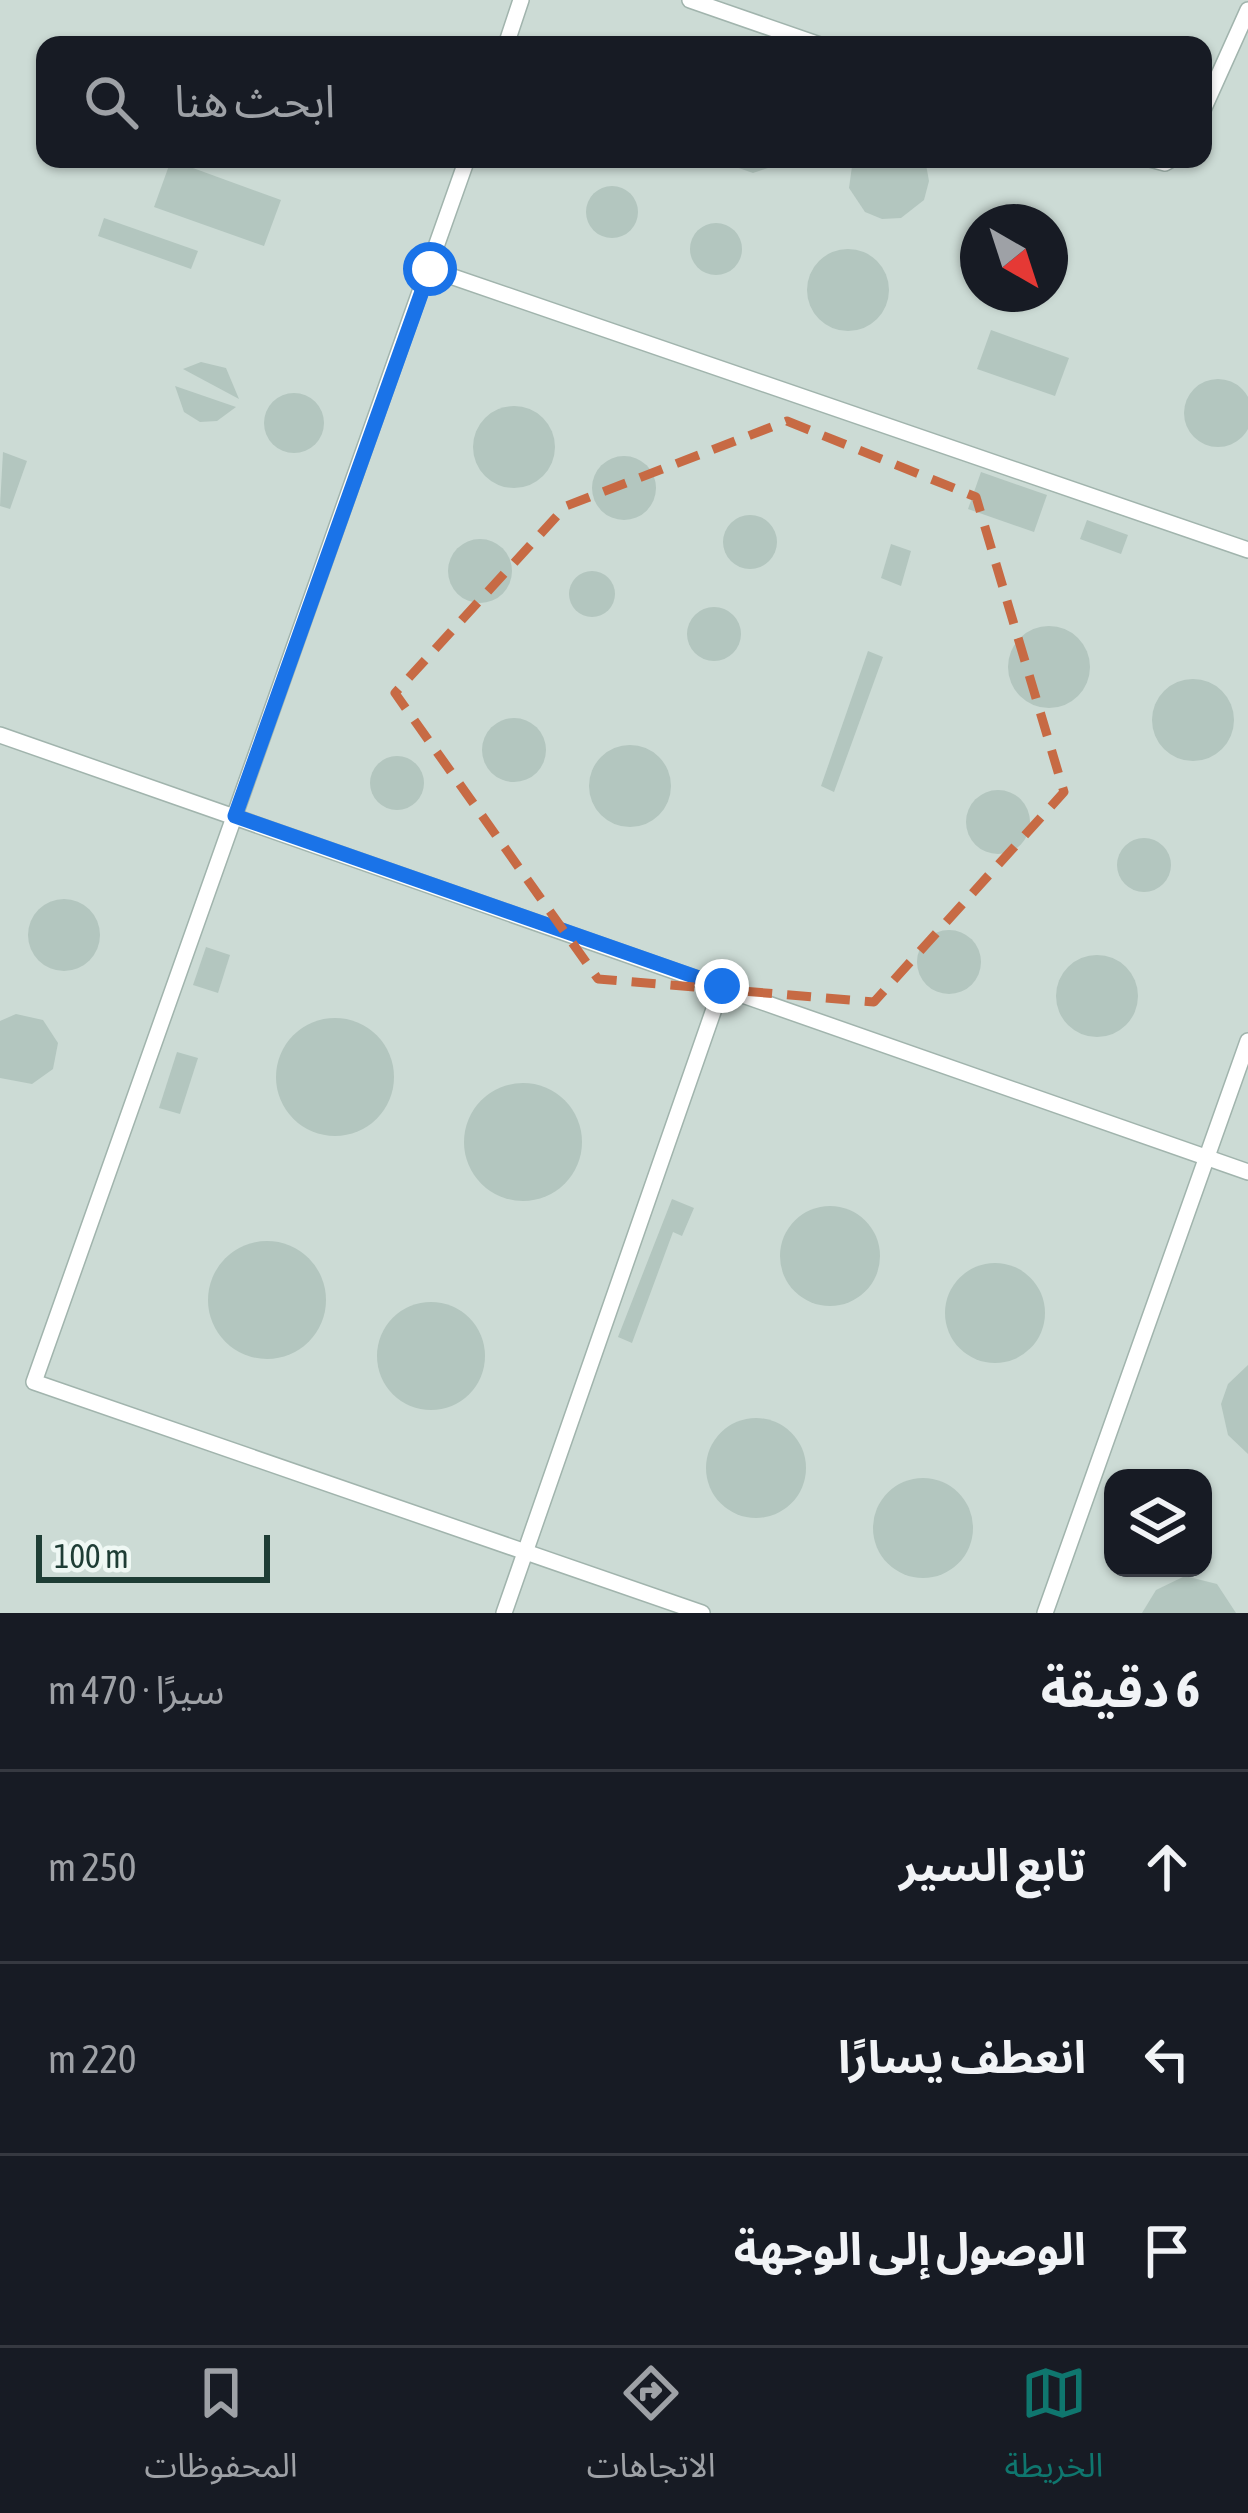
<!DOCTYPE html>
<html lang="ar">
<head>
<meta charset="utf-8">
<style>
  body { margin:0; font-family:"Asap Condensed","Noto Sans Arabic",sans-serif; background:#20242c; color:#f1f3f6; direction:rtl }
  .controls { position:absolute; right:36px; bottom:36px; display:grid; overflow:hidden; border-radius:24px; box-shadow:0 3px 9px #0004 }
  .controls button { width:108px; height:108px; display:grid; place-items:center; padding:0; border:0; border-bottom:3px solid #363941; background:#171b24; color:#f1f3f6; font:60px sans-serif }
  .compass { position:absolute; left:960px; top:204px; width:108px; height:108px; border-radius:50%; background:#171b24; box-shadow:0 3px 9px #0004; rotate:141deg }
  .scale { position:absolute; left:36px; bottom:30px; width:234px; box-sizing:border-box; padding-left:12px; border:6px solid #1e3d35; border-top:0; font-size:33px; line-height:42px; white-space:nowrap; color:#1e3d35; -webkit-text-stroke:9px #eff8f4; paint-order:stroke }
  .stop { position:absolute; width:36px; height:36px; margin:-27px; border:9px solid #1a73e8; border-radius:50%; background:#fff }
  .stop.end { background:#1a73e8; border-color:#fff; box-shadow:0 3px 12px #0008 }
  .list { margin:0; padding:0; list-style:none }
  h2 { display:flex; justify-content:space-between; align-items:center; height:156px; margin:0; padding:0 48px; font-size:51px }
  h2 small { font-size:39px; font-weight:400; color:#9ea1a6 }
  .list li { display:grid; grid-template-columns:78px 1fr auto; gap:36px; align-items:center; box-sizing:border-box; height:192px; padding:0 48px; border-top:3px solid #363941 }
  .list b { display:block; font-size:45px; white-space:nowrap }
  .list em { font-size:39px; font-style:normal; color:#9ea1a6 }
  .icon { flex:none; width:66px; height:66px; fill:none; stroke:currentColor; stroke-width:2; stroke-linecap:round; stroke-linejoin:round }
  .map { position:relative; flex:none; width:1248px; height:1613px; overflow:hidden; direction:ltr }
  .search { position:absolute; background:#171b24; box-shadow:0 3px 9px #0004; left:36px; right:36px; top:36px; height:132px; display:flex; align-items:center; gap:30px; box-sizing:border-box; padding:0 42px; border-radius:24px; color:#9ea1a6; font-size:45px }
  .sheet { height:732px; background:#171b24 }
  nav { display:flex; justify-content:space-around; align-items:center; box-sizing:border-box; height:168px; border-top:3px solid #363941; background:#171b24; font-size:33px; color:#9ea1a6 }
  nav a { display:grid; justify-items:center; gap:6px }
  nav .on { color:#0f766e }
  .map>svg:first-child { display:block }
  .built { fill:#ccdbd5; fill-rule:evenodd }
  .building { fill:#b3c6bf }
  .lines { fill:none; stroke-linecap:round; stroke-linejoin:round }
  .minor-casing { stroke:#a1b4ad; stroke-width:18 }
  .minor { stroke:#fff; stroke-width:15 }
  .route { stroke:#1a73e8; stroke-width:15 }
  .marked { fill:none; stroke:#c76a44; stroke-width:9; stroke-dasharray:24 15; stroke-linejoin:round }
</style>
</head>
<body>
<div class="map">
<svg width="1248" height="1613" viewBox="0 0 1248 1613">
  <rect width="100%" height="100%" fill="#deece6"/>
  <path class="built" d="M0,0H1248V1613H0ZM45,45H1203V159H45ZM978,222H1050V294H978ZM1113,1478H1203V1568H1113Z"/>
  <g class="building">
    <polygon points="713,159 794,159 753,173"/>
    <polygon points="853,159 925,159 929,181 924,200 901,218 882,219 865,212 849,188"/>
    <polygon points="171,160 281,200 264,246 154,207"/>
    <circle cx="612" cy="212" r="26"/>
    <polygon points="104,218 198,251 191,269 98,236"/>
    <circle cx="716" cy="249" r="26"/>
    <circle cx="848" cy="290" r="41"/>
    <polygon points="991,330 1069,358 1055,396 977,369"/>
    <polygon points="201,362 226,368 239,399 183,369"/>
    <circle cx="1218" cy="413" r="34"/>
    <polygon points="175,386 236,407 217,421 200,422 184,412"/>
    <circle cx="294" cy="423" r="30"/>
    <circle cx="514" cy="447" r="41"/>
    <polygon points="3,452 27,461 10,509 0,506"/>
    <circle cx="624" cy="488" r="32"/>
    <polygon points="981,472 1047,495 1034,532 968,509"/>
    <circle cx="750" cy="542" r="27"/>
    <polygon points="1087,520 1128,535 1121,554 1080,539"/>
    <circle cx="480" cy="571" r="32"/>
    <polygon points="891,544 911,551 901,586 881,578"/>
    <circle cx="592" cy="594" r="23"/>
    <circle cx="714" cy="634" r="27"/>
    <circle cx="1049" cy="667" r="41"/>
    <polygon points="868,651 883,657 834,792 821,786"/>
    <circle cx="1193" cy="720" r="41"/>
    <circle cx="514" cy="750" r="32"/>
    <circle cx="630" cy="786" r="41"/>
    <circle cx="397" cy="783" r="27"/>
    <circle cx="998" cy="822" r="32"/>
    <circle cx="1144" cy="865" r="27"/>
    <circle cx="64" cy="935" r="36"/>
    <circle cx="949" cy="962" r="32"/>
    <polygon points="206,947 230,955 218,993 193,985"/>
    <circle cx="1097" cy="996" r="41"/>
    <polygon points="16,1014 43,1020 58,1043 53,1069 32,1084 0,1078 0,1021"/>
    <circle cx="335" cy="1077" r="59"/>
    <polygon points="177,1052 198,1058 180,1114 159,1108"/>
    <circle cx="523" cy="1142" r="59"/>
    <polygon points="672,1199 694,1208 682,1236 673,1232 632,1343 618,1337"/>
    <circle cx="830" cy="1256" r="50"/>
    <circle cx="267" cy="1300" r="59"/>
    <circle cx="995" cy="1313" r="50"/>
    <circle cx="431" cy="1356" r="54"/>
    <polygon points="1248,1365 1248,1454 1228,1435 1221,1404 1228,1384"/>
    <circle cx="756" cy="1468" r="50"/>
    <circle cx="923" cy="1528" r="50"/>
    <polygon points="1185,1576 1217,1584 1236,1613 1142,1613 1156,1590"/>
  </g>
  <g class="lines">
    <defs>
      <g id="minor">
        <polyline points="690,0 820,45"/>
        <polyline points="506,45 521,0"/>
        <polyline points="1203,110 1248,10"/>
        <polyline points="467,159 34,1382 702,1613"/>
        <polyline points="1150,159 1165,163 1172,159"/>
        <polyline points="430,269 1248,550"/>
        <polyline points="0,735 1248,1172"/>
        <polyline points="504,1613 722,986"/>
        <polyline points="1045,1613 1248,1041"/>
      </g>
    </defs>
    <use href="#minor" class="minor-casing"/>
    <use href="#minor" class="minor"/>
  </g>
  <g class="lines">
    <polyline class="route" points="430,269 235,816 722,986"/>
  </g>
  <path class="marked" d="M787,421L976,497L1064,792L874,1002L598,979L395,693L566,506Z"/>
</svg>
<div class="controls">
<button><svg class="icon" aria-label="layers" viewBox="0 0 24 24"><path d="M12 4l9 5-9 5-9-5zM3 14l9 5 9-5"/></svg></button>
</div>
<svg class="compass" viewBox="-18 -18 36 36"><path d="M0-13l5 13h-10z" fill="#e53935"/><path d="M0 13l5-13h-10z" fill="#9ea1a6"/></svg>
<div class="scale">100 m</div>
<div class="stop" style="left:430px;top:269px"></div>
<div class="stop end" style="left:722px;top:986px"></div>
<div class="search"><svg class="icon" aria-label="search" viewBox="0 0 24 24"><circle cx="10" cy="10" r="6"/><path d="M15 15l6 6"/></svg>ابحث هنا</div>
</div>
<section class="sheet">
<h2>6 دقيقة<small>سيرًا · 470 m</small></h2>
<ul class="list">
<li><svg class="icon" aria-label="ahead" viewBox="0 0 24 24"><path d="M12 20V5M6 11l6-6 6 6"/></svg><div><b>تابع السير</b></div><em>250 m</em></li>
<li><svg class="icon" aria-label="left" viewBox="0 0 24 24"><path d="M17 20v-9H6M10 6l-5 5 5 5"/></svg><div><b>انعطف يسارًا</b></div><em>220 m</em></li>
<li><svg class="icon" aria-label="arrive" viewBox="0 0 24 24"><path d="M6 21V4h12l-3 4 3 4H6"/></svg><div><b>الوصول إلى الوجهة</b></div></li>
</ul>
</section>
<nav>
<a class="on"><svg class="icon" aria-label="map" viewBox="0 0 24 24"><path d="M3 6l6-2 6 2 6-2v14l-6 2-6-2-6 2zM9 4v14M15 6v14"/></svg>الخريطة</a>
<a><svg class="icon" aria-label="directions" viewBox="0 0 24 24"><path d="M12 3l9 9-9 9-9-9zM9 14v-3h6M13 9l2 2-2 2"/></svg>الاتجاهات</a>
<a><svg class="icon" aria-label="saved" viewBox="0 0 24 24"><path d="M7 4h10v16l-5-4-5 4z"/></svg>المحفوظات</a>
</nav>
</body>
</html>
